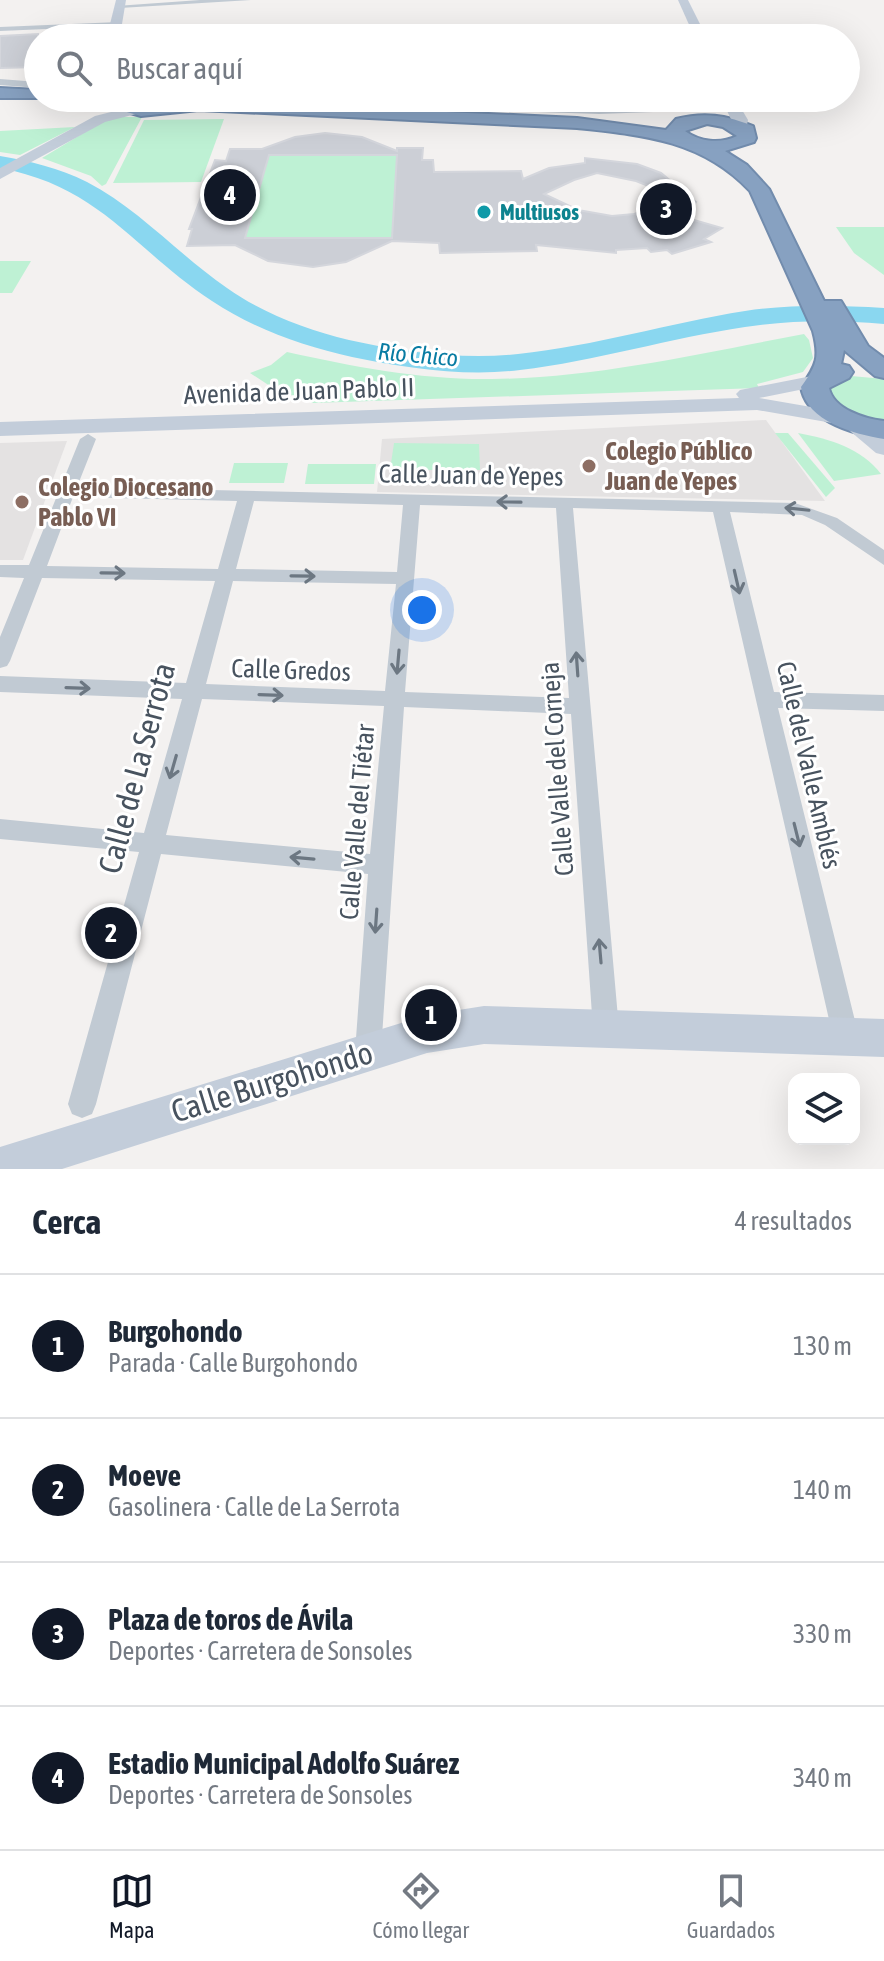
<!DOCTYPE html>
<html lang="es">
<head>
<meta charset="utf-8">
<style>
  body { margin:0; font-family:"Asap Condensed",sans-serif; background:#f2f2f3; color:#1f2937 }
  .controls { position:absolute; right:24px; bottom:24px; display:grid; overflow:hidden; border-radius:16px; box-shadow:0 8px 32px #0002 }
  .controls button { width:72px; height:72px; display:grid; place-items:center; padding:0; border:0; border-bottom:2px solid #e0e1e3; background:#fff; color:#1f2937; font:40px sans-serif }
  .you { position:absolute; left:422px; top:610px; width:28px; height:28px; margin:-20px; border:6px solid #fff; border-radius:50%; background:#1a73e8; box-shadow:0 0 0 12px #1a73e833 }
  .badge { display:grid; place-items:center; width:52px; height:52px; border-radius:50%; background:#111827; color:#fff; font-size:26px; font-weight:700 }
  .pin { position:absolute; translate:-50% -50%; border:4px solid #fff; box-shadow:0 2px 8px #0006 }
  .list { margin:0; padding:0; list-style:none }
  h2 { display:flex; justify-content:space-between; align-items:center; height:104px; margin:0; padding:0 32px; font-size:34px }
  h2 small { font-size:26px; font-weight:400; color:#747a83 }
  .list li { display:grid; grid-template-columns:52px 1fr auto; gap:24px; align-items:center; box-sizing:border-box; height:144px; padding:0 32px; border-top:2px solid #e0e1e3 }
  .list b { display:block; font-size:30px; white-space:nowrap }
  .list p { margin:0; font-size:26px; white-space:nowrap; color:#747a83 }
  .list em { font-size:26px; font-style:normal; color:#747a83 }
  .icon { flex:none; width:44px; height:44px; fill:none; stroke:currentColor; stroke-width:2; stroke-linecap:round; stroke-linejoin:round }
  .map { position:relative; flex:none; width:884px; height:1169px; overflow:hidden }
  .search { position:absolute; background:#fff; box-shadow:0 8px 32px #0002; left:24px; right:24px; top:24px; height:88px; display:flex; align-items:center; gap:20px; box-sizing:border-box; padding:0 28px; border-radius:44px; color:#747a83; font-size:30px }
  .sheet { height:680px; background:#fff }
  nav { display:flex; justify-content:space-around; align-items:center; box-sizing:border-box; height:112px; border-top:2px solid #e0e1e3; background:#fff; font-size:22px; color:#747a83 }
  nav a { display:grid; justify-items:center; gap:4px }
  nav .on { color:#111827 }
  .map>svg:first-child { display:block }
  .education { fill:#e4e2e2 }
  .green { fill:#bef1d4 }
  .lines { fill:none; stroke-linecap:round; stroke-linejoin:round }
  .river { fill:#8ad7f0; fill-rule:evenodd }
  .building { fill:#cccfd6; stroke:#d4d6dc; stroke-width:2; fill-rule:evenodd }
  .highway-casing { stroke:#728cad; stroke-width:4 }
  .street { fill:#c1cad3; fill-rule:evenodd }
  .secondary { fill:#c3cdda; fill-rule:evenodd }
  .highway { fill:#87a1c1; fill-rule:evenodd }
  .oneway { stroke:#6c7782 }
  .culture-dot { fill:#0f9aa8; stroke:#fff; stroke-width:3 }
  .education-dot { fill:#8d6e63; stroke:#fff; stroke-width:3 }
  .labels { text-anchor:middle; stroke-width:6; stroke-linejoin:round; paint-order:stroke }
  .far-culture-label { font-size:22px; font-weight:bold; fill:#0d838f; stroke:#fff; text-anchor:start }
  .far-water-label { font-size:24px; font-style:italic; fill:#087ca3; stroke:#fff }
  .street-label { font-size:26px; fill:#48535f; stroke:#fff }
  .education-label { font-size:26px; font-weight:bold; fill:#785e54; stroke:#fff; text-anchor:start }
  .near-street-label { font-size:32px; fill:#48535f; stroke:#fff }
</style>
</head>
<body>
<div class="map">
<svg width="884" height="1169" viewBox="0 0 884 1169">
  <rect width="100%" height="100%" fill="#f3f1f0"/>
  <g class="education">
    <polygon points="766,420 825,501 377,492 382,439"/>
    <polygon points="67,441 23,560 0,560 0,443"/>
  </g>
  <g class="green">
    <polygon points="110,117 142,117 106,184 102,186 91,176 42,158"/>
    <polygon points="224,119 201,182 113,183 144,120"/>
    <polygon points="75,127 20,155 0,152 0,131"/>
    <polygon points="269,155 397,155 392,238 245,238"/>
    <polygon points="836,227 884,227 884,275 854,253"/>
    <polygon points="0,261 31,261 12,293 0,293"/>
    <path d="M804,334L809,340L813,358L803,372L757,384L759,388L313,403L273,388L250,373L271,365L287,352C355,367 422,380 492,379C596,378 702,353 804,334Z"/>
    <polygon points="851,376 884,379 884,424 839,409 830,392 831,385"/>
    <polygon points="775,433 788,433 835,488 826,497"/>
    <path d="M798,433C830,439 861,448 881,474L834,481Z"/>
    <polygon points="394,443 479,444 480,470 390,470"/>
    <polygon points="234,463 288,463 284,483 229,483"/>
    <polygon points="308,464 376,464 374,484 305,484"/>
  </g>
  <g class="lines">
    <path class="river" d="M0,156C30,161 59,168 87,182C139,209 179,255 227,288C262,313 307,330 349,340C403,352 463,360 518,354C595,346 669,323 745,311C791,304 837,305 884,308V324C837,320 792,320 745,327C670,338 596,361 520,370C465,377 405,368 352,357C303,346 254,329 212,301C133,249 101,187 0,168Z"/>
  </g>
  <g class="building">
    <polygon points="38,34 38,67 0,68 0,36"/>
    <path d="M325,133L362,137L397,151V148H423L422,160H433L434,172L521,171L523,179L549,168L585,163V158L637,164L661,173L696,202L694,205L686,202L687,218L722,228L704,239L711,242L672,254L667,250L651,252L647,248L616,250V253L536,245L537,251L440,253L439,243L392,241L346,262L313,267L268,261L235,245L187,246L192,229H189L215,160L226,161L230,149H262L295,137ZM269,155H397L392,238H245ZM597,173L636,181L681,199L634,214L612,216L578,210L544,194L574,180Z"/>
  </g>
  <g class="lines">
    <defs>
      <g id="highway">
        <polygon points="0,88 38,90 38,98 45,98 0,98"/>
        <path d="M71,98H124C138,114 171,98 191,98L189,100L577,118L666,130L676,119C704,112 726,115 753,126L756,138L754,142L725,151L747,165L769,189L824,301H841L868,346L884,358V378L875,376L844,350L841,364L849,366L853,372L849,378L829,388C833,409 865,419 884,421V439C854,434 807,422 801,387C817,365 820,357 813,331L750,191C702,140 643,135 577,128L199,110L141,116L109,107L74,102ZM707,124L723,127L737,136C720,144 700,142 685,131Z"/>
      </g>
    </defs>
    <use href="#highway" class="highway-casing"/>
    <g class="street">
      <polygon points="200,0 251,0 120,8 116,6"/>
      <polygon points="119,22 116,26 0,31 0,27"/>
      <polygon points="568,25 575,26 580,38 572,38 568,29 348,38"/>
      <polygon points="0,79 38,82 38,88 0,85"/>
      <polygon points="268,98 319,98 345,102 340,105 273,101"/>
      <polygon points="728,99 731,104 707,110 599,114 389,107 384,104 389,101 599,108 707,104"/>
      <path d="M88,434L96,439L77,487L795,503L837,518L884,550V565L825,525L802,515L730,512L774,692L884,695V711L778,708L859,1037L855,1046L846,1050L837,1046L833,1037L713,512L573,508L619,1029L615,1038L606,1042L597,1038L593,1029L571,714L404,707L381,1052L377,1061L368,1065L359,1061L355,1052L368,874L161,854L96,1104L92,1114L82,1118L72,1114L68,1104L139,852L0,839V819L144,833L182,699L0,692V676L186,683L215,581L42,578L10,661L7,666L0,668V637L24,578L0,577V565H29L80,439ZM73,497L237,501L218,569L47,566ZM254,501L403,505L397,572L236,569ZM420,505L556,508L569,698L405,692ZM233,581L396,584L385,691L206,684ZM202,699L384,706L370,854L166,835Z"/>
    </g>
    <g class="secondary">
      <polygon points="116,0 126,0 122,24 125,38 113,38 110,24"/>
      <polygon points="678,0 688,0 707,38 695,38"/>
      <polygon points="721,98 735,98 748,120 746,130 736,130"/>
      <polygon points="135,106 140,107 140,113 105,122 0,179 0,168 95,116"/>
      <polygon points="822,374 832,380 829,384 759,398 846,413 849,418 846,423 838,424 757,410 0,436 0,422 739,398 736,394 740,390"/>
      <polygon points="858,419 866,421 884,437 884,455 876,453 850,431 847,426 850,421"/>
      <polygon points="484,1006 884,1019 884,1057 484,1044 427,1053 62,1169 0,1169 0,1147 427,1015"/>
    </g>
    <use href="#highway" class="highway"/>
  </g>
  <defs><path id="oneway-shaft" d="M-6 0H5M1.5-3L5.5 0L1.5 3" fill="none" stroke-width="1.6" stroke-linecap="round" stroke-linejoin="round" transform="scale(2)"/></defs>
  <g class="oneway">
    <use href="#oneway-shaft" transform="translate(509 502) rotate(-179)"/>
    <use href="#oneway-shaft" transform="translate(797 509) rotate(-174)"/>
    <use href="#oneway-shaft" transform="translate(113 573) rotate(1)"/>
    <use href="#oneway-shaft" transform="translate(303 576) rotate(1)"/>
    <use href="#oneway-shaft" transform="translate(737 582) rotate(77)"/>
    <use href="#oneway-shaft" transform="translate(398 662) rotate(95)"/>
    <use href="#oneway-shaft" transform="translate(577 664) rotate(-94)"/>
    <use href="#oneway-shaft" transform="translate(78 688) rotate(2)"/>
    <use href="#oneway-shaft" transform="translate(271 695) rotate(2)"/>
    <use href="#oneway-shaft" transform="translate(173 767) rotate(106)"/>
    <use href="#oneway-shaft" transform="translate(797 835) rotate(76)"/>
    <use href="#oneway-shaft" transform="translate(302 858) rotate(-175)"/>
    <use href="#oneway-shaft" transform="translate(376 921) rotate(94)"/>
    <use href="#oneway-shaft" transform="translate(600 951) rotate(-95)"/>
  </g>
  <circle class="culture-dot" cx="484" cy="212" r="8"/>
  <g class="education-dot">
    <circle cx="589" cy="466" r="8"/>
    <circle cx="22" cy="502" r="8"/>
  </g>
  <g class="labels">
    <g class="far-culture-label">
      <text x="500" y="220">Multiusos</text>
    </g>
    <g class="far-water-label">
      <text transform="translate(418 355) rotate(5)" y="8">Río Chico</text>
    </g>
    <g class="street-label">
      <text transform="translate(299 391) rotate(-2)" y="9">Avenida de Juan Pablo II</text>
      <text transform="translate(471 475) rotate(1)" y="9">Calle Juan de Yepes</text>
      <text transform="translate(291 670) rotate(2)" y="9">Calle Gredos</text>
      <text transform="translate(809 765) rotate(77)" y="9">Calle del Valle Amblés</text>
      <text transform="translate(557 769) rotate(-94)" y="9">Calle Valle del Corneja</text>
      <text transform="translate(357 822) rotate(-85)" y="9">Calle Valle del Tiétar</text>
    </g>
    <g class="education-label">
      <text x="605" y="460">Colegio Público<tspan x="605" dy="30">Juan de Yepes</tspan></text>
      <text x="38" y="496">Colegio Diocesano<tspan x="38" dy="30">Pablo VI</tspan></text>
    </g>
    <g class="near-street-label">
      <text transform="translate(137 768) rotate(-75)" y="11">Calle de La Serrota</text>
      <text transform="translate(272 1082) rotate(-17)" y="11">Calle Burgohondo</text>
    </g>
  </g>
</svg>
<div class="controls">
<button><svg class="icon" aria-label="layers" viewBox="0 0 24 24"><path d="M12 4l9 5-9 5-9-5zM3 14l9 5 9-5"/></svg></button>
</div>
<div class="you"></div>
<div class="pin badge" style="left:431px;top:1015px">1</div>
<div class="pin badge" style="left:111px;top:933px">2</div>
<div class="pin badge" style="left:666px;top:209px">3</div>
<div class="pin badge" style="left:230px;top:195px">4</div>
<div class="search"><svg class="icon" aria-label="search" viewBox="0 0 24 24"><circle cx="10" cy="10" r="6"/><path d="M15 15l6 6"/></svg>Buscar aquí</div>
</div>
<section class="sheet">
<h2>Cerca<small>4 resultados</small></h2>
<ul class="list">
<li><span class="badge">1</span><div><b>Burgohondo</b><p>Parada · Calle Burgohondo</p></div><em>130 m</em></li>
<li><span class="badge">2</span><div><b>Moeve</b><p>Gasolinera · Calle de La Serrota</p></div><em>140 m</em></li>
<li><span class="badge">3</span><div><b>Plaza de toros de Ávila</b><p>Deportes · Carretera de Sonsoles</p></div><em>330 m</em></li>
<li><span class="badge">4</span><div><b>Estadio Municipal Adolfo Suárez</b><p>Deportes · Carretera de Sonsoles</p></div><em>340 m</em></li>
</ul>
</section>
<nav>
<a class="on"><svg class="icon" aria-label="map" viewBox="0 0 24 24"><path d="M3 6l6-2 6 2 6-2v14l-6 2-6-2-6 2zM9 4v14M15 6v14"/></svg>Mapa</a>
<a><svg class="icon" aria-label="directions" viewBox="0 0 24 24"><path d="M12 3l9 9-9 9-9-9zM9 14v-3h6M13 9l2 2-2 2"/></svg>Cómo llegar</a>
<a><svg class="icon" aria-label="saved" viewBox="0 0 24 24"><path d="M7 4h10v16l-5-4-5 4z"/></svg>Guardados</a>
</nav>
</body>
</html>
